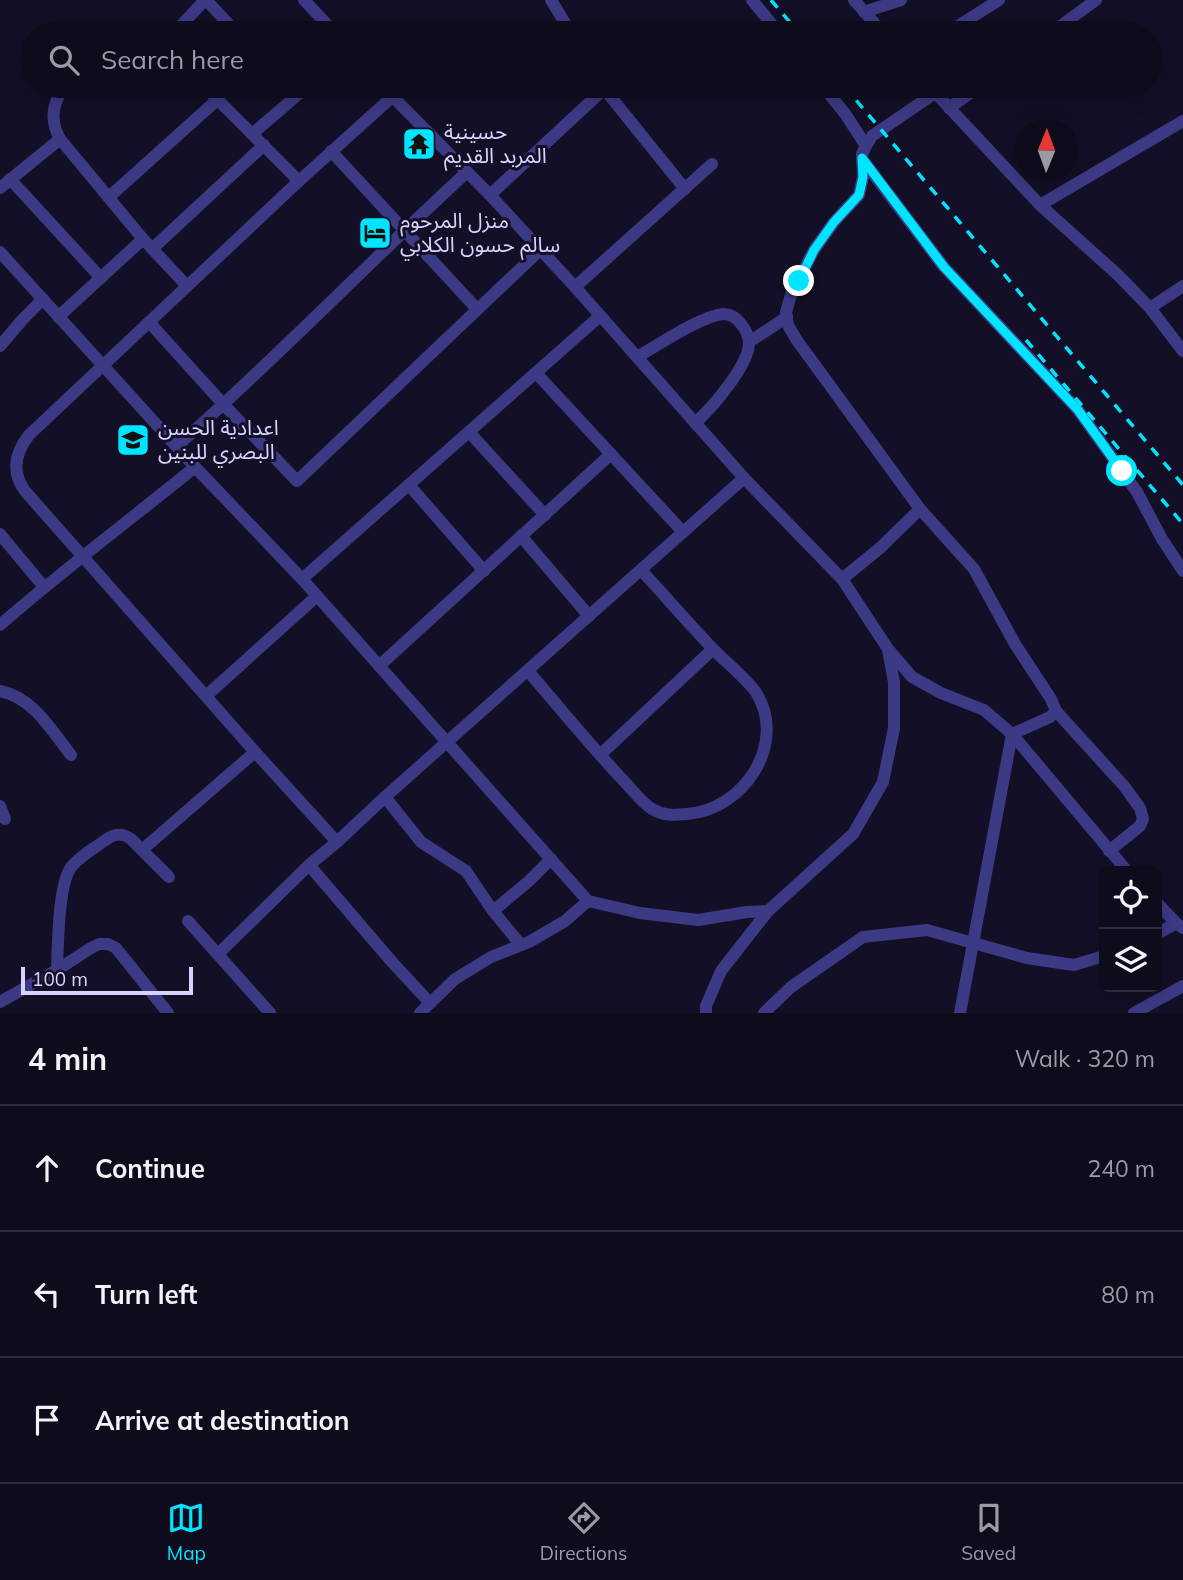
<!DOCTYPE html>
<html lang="en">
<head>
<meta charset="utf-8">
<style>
  body { margin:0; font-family:Mulish,"Noto Sans Arabic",sans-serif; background:#1c1929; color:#f1f3f6 }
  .controls { position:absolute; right:21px; bottom:21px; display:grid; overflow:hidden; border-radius:10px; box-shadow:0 4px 18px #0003 }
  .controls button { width:63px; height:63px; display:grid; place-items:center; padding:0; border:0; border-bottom:2px solid #2e2b3b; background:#0e0b1c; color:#f1f3f6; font:35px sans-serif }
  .compass { position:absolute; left:1015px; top:119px; width:63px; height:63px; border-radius:50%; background:#0e0b1c; box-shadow:0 4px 18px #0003; rotate:1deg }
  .scale { position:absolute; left:21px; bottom:18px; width:172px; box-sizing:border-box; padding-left:7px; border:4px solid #d9d4ff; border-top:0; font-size:19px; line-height:24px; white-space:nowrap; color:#d9d4ff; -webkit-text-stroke:5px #130f26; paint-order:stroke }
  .stop { position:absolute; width:21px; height:21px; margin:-16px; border:5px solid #00e5ff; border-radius:50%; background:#fff }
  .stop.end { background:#00e5ff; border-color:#fff; box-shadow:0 2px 7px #0008 }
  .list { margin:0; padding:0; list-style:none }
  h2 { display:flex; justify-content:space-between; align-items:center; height:91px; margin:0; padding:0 28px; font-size:30px }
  h2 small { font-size:23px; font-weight:400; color:#9b9ba3 }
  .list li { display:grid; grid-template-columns:46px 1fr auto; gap:21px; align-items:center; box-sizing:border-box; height:126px; padding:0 28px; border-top:2px solid #2e2b3b }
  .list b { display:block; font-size:26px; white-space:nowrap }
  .list em { font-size:23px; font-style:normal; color:#9b9ba3 }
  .icon { flex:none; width:38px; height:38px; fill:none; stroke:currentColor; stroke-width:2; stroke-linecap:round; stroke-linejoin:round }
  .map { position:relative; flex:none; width:1183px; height:1013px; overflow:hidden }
  .search { position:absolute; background:#0e0b1c; box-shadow:0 4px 18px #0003; left:21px; right:21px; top:21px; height:77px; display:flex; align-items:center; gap:18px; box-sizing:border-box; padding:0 24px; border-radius:38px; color:#9b9ba3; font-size:26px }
  .sheet { height:469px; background:#0e0b1c }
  nav { display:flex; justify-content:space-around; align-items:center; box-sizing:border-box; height:98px; border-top:2px solid #2e2b3b; background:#0e0b1c; font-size:19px; color:#9b9ba3 }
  nav a { display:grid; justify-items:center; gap:4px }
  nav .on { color:#00e5ff }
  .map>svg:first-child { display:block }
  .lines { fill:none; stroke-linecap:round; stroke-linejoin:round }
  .minor { stroke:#3d3a85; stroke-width:12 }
  .rail { stroke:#00e5ff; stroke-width:3.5; stroke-dasharray:10 9; stroke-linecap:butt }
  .route { stroke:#00e5ff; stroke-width:9 }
  .labels { text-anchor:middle; stroke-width:6; stroke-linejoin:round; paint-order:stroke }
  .poi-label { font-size:21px; fill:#d9d4ff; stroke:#130f26; text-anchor:start }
</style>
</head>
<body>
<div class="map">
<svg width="1183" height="1013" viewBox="0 0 1183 1013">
  <rect width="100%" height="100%" fill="#130f26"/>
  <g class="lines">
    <g class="minor">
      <polyline points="206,0 237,33"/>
      <polyline points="304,0 335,33"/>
      <polyline points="551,0 571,33"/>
      <polyline points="752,0 779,33"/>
      <polyline points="854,0 883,33"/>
      <polyline points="864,12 901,0"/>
      <polyline points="174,33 205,0"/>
      <polyline points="947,33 999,0"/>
      <polyline points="1051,33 1096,0"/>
      <path d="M64,86C53,104 49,119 60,139L143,239L187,286"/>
      <polyline points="204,86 299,181"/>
      <polyline points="382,86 490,195 575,287 744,478 842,579 888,649 912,677 941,693 984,710 1012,734 1127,871"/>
      <polyline points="602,86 685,189"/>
      <polyline points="823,86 846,115 866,146"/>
      <polyline points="929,86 1040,205 1118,275 1150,308 1183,351"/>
      <polyline points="949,108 980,86"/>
      <polyline points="252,134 308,86"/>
      <polyline points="331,151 477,309"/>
      <polyline points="862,159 944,267 1078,410 1137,492 1162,539 1183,571"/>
      <polyline points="10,179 101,278"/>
      <polyline points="0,188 60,139"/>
      <polyline points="490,195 604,89"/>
      <polyline points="109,197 217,100"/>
      <polyline points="1040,205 1183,121"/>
      <polyline points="152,249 264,145"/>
      <polyline points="0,252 195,467 302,579 588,901 640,913 698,920 747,912 768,911"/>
      <polyline points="575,287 712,164"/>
      <polyline points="1150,308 1183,286"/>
      <polyline points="58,317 143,239"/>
      <polyline points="149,322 224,405 297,481 540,250"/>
      <polyline points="749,342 787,317"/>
      <polyline points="0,346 22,320 43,299"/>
      <path d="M637,357C657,346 701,316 723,314C731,314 737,318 741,324C746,330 749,336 749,344C748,366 712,408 695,423"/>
      <polyline points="536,373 683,532"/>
      <polyline points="469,432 545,515"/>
      <path d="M177,446C277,358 369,262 467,172"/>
      <polyline points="409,485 484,571"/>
      <polyline points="920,509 974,569 1015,644 1051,699 1056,711 1050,717 1012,734 960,1013"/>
      <polyline points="0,534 44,587"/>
      <polyline points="521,536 589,616"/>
      <polyline points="302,579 600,316"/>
      <polyline points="842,579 880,548 920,509 796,339 788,325 786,312 791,295 814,250 834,222 859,195 863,177 862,154 866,146 872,136 935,93"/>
      <path d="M0,625C63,570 130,520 195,467"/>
      <polyline points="379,666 611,454"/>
      <path d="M528,671C559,707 589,744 622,779C631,788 641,802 652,809C664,816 674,815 687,814C743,810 787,745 757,694C750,682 727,663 716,652C690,625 666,597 641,570"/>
      <path d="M0,691C34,698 51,730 71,755"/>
      <polyline points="206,696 317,596"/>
      <polyline points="1056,711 1124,786 1140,808 1143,819 1140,826 1109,851"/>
      <polyline points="600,755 713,649"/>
      <polyline points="385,797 421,842 466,871 493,911 521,945"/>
      <polyline points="0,806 5,819"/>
      <path d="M337,842L255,752L25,491C11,472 15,453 29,435L299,181L392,97"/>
      <polyline points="142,850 255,752"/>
      <polyline points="309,865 392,962 430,1003"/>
      <polyline points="1157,903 1176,923 1183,928"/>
      <polyline points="493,911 529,881 551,859"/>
      <polyline points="188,921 270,1013"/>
      <polyline points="1157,934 1176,923"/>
      <polyline points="218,954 309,865 337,842 385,797 744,478"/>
      <path d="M57,970C58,946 58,882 72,866C81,855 96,847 107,839C116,833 123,833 131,839L169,877"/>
      <polyline points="0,1002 57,970 91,948 99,944 108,944 116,948 168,1013"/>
      <polyline points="420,1013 455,979 491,957 529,942 565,921 588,901"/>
      <polyline points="706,1013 706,1006 721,971 768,911 853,834 883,782 894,728 894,682 888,650"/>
      <polyline points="764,1013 791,987 863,937 927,930 1027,958 1074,965 1104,956"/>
      <polyline points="1134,1013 1183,986"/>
    </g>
    <g class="rail">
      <polyline points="771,0 799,33"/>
      <polyline points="844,86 1183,485"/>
      <polyline points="1026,340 1183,524"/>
    </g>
  </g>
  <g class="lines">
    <polyline class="route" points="799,281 814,250 834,222 859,195 863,177 862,158 944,267 1078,410 1122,471"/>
  </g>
  <defs>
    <symbol id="temple-square" viewBox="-11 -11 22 22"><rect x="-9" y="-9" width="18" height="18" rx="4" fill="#00e5ff" stroke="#130f26"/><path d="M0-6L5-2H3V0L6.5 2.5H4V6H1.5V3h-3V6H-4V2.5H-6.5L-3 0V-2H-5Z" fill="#111"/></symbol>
    <symbol id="hotel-square" viewBox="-11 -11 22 22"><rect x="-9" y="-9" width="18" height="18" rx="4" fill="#00e5ff" stroke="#130f26"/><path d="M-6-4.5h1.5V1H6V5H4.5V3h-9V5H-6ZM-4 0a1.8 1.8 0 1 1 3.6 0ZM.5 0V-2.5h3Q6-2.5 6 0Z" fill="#111"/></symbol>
    <symbol id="school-square" viewBox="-11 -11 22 22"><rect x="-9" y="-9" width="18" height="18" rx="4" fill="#00e5ff" stroke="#130f26"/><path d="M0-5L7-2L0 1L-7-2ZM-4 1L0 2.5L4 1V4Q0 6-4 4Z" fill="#111"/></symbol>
  </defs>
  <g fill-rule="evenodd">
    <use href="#temple-square" x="400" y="125" width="38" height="38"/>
    <use href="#hotel-square" x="356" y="214" width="38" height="38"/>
    <use href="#school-square" x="114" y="421" width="38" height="38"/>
  </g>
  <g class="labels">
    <g class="poi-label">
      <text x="444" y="139">حسينية<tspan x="444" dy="24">المربد القديم</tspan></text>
      <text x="400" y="228">منزل المرحوم<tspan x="400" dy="24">سالم حسون الكلابي</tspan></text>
      <text x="158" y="435">اعدادية الحسن<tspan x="158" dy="24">البصري للبنين</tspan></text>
    </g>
  </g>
</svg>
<div class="controls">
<button><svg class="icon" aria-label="locate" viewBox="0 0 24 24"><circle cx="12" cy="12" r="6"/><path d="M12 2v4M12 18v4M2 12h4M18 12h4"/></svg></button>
<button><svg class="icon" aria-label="layers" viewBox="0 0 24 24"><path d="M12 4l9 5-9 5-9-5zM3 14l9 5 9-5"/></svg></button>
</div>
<svg class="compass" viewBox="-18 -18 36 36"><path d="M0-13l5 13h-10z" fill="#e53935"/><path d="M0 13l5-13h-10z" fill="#9b9ba3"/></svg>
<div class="scale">100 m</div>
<div class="stop" style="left:1122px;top:471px"></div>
<div class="stop end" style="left:799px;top:281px"></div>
<div class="search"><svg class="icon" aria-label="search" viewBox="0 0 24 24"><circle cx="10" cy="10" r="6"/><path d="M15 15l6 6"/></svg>Search here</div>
</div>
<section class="sheet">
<h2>4 min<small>Walk · 320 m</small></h2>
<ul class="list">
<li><svg class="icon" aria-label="ahead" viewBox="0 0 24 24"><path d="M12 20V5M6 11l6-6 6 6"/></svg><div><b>Continue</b></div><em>240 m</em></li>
<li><svg class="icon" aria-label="left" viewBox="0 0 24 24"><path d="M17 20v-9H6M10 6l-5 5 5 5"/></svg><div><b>Turn left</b></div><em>80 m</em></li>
<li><svg class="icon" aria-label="arrive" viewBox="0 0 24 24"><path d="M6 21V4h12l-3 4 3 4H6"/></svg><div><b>Arrive at destination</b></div></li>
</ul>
</section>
<nav>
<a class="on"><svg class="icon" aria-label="map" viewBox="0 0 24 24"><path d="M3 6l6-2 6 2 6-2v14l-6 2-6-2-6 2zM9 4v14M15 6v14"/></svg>Map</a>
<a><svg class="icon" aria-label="directions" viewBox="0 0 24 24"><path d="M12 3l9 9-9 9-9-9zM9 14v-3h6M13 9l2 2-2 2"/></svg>Directions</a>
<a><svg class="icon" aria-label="saved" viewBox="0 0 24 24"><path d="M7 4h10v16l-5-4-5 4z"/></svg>Saved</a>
</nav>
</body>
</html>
